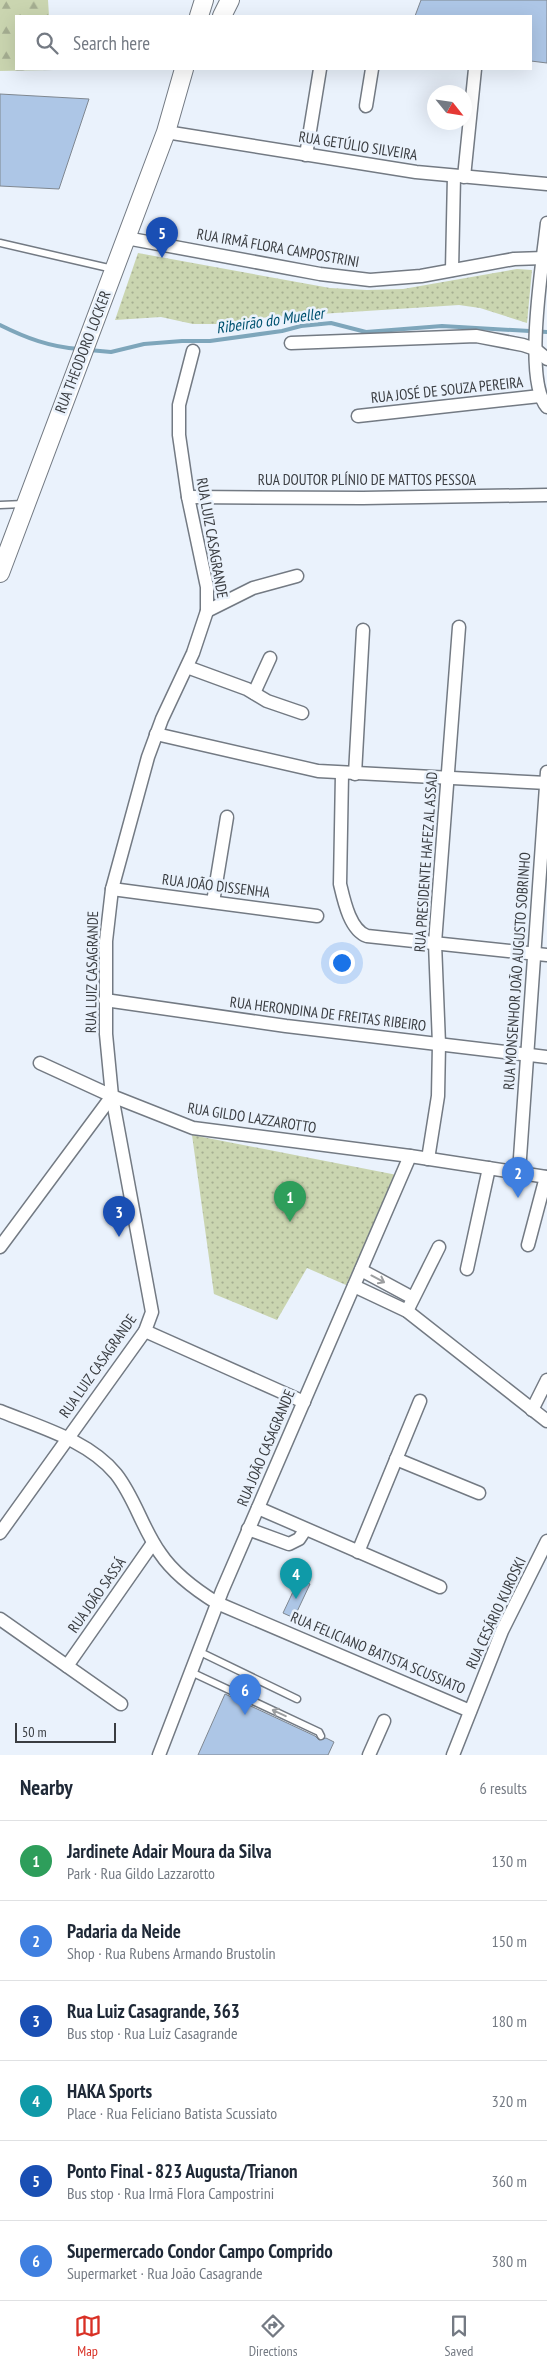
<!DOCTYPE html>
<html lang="en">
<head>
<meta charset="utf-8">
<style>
  body { margin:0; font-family:"PT Sans Narrow",sans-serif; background:#f6f6f7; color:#1f2937 }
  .compass { position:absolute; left:427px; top:85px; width:45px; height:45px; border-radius:50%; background:#fff; box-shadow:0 5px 20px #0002; rotate:120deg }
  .scale { position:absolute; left:15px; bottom:12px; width:101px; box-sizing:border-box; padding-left:5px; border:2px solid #3a3d41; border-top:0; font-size:14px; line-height:18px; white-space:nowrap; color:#3a3d41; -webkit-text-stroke:4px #eaf2fc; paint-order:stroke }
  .you { position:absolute; left:341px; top:962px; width:18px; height:18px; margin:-12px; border:4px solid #fff; border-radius:50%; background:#1a73e8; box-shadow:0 0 0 8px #1a73e833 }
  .badge { display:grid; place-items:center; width:32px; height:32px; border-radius:50%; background:#d93025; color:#fff; font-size:16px; font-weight:700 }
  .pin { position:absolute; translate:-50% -41px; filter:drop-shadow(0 1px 2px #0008) }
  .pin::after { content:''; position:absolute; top:26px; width:18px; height:15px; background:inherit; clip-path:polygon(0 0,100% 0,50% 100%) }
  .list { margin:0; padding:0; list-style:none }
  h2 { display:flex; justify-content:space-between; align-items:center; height:65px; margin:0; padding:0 20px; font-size:21px }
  h2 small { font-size:16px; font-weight:400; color:#747a83 }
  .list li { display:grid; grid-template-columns:32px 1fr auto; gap:15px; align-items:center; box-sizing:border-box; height:80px; padding:0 20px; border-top:1px solid #e0e1e3 }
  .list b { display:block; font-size:19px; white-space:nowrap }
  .list p { margin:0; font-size:16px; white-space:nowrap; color:#747a83 }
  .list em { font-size:16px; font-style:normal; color:#747a83 }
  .icon { flex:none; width:28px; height:28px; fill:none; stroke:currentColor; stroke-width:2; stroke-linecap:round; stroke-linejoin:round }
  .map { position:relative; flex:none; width:547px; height:1755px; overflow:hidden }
  .search { position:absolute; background:#fff; box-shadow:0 5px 20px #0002; left:15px; right:15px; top:15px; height:55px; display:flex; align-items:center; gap:12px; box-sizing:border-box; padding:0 18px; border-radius:0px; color:#747a83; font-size:19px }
  .sheet { height:545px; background:#fff }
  nav { display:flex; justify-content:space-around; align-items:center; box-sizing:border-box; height:70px; border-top:1px solid #e0e1e3; background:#fff; font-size:14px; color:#747a83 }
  nav a { display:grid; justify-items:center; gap:2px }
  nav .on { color:#d93025 }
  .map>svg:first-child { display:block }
  .forest { fill:url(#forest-firs) }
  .park { fill:url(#park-dots) }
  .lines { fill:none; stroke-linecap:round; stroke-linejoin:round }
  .stream { stroke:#7ea6bb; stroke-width:4 }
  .building { fill:#adc6e6; stroke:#7f8790 }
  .service-casing { stroke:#737a83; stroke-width:9 }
  .minor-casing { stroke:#737a83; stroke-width:15 }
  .secondary-casing { stroke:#737a83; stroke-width:20 }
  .service { stroke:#fff; stroke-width:6 }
  .minor { stroke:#fff; stroke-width:12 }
  .secondary { stroke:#fff; stroke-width:18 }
  .oneway { stroke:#9c9ea0 }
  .labels { text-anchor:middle; stroke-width:5; stroke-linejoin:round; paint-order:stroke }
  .street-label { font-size:15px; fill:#3a3d41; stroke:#eaf2fc }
  .water-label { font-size:16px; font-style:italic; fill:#015270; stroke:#eaf2fc }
</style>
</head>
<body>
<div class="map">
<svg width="547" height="1755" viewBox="0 0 547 1755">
  <defs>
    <pattern id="forest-firs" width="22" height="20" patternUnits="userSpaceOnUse" patternTransform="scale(1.25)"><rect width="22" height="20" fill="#cad5b0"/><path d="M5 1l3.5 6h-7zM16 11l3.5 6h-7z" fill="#a5ae91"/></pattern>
    <pattern id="park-dots" width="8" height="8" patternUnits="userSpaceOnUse" patternTransform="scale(1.25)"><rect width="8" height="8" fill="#cad5b0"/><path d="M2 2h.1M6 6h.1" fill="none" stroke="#a5ae91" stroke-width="1.8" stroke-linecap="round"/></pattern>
  </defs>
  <rect width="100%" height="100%" fill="#eaf2fc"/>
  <polygon class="forest" points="0,0 48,0 49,16 16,16 16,69 54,70 0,71"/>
  <g class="park">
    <polygon points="138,253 330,288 367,290 403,289 517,269 532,270 527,323 480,308 459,305 258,318 223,324 193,324 161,317 115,320"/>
    <polygon points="192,1135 397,1175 346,1285 307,1268 277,1320 214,1294"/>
  </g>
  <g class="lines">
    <g class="stream">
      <path d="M0,325C26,338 50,347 79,349"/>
      <polyline points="89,350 111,352 144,344 182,341 210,341 282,331 301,326 331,323 366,332 442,326 547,332"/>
    </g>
  </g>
  <g class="building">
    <polygon points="421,0 547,0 547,63 531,61 531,16 415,16"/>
    <polygon points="0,94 89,99 59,189 0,186"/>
    <polygon points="299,1579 310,1584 294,1618 283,1613"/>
    <polygon points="225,1694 315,1736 319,1740 326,1738 334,1742 328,1755 198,1755"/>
  </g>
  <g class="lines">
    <defs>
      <g id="service">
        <polyline points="0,243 113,269"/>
        <polyline points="0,505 24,504"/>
        <polyline points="198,1651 297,1699"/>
        <polyline points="191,1672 319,1732 321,1736"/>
      </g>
      <g id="minor">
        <polyline points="366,106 372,69"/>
        <polyline points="166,132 416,172 547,184"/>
        <polyline points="306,155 320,69"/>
        <polyline points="464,177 475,69"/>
        <path d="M547,223C543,261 523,380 547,407"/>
        <polyline points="126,238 320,274 370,280 421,276 514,259 544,258"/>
        <polyline points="452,270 454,176"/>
        <polyline points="291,343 476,336 523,345 535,349 547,359"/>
        <polyline points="358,416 540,396"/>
        <polyline points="188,497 363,498 547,495"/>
        <polyline points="207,611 253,588 297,576"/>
        <polyline points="187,667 247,689 267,701 302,713"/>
        <polyline points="254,693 270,658"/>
        <polyline points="156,734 318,771 547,783"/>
        <path d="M342,774L340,884C344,901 350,930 367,936L547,955"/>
        <polyline points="355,774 363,630"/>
        <polyline points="112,889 317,916"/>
        <polyline points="213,902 227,817"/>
        <polyline points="105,1000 286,1026 547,1057"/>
        <polyline points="40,1063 112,1096 193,1128 410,1156 547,1177"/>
        <polyline points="428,1159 438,1096 439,1044 435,943 459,627"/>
        <polyline points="519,1172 547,772"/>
        <polyline points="528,1245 546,1177"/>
        <polyline points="0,1247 112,1096"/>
        <polyline points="467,1269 489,1168"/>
        <polyline points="361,1270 413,1298"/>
        <polyline points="354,1286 407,1311 547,1421"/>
        <polyline points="407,1311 439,1247"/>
        <polyline points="145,1331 304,1402"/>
        <polyline points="532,1410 547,1380"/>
        <path d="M0,1411C39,1427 88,1440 116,1474C135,1498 142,1528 160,1553C174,1574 196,1590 217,1603L470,1711"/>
        <polyline points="396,1459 479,1493"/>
        <polyline points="258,1508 440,1587"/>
        <polyline points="248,1529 289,1544 299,1539 305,1530"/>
        <polyline points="0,1533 145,1331 152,1312 112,1096 106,1034 106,941 112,889 148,757 162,719 193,653 207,611 207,587 188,497 179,435 179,405 193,351"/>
        <polyline points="358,1552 420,1401"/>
        <polyline points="0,1619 121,1704"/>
        <polyline points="67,1666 153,1543"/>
        <polyline points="159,1755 222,1591 410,1156"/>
        <polyline points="369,1755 384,1721"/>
        <polyline points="453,1755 502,1631 547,1541"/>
      </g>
      <g id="secondary">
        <polyline points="199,16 204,0"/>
        <polyline points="222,16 230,0"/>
        <polyline points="0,573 166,132 184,69"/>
      </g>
    </defs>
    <use href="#service" class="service-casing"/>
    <use href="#minor" class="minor-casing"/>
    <use href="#secondary" class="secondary-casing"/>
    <use href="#service" class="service"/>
    <use href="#minor" class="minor"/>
    <use href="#secondary" class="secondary"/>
  </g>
  <defs><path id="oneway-shaft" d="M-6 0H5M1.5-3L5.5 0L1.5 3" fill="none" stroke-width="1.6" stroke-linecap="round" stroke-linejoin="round" transform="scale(1.25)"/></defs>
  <g class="oneway">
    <use href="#oneway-shaft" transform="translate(378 1279) rotate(28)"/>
    <use href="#oneway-shaft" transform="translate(279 1713) rotate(-155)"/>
  </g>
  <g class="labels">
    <g class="street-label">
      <text transform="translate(358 146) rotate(9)" y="5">RUA GETÚLIO SILVEIRA</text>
      <text transform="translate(278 248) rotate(10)" y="5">RUA IRMÃ FLORA CAMPOSTRINI</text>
      <text transform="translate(83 352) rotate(-69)" y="5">RUA THEODORO LOCKER</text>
      <text transform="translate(447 390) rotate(-6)" y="5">RUA JOSÉ DE SOUZA PEREIRA</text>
      <text x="367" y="485">RUA DOUTOR PLÍNIO DE MATTOS PESSOA</text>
      <text transform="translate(212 538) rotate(80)" y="5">RUA LUIZ CASAGRANDE</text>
      <text transform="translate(426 862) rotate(-86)" y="5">RUA PRESIDENTE HAFEZ AL ASSAD</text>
      <text transform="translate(216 886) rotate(7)" y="5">RUA JOÃO DISSENHA</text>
      <text transform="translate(517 971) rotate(-86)" y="5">RUA MONSENHOR JOÃO AUGUSTO SOBRINHO</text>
      <text transform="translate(92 972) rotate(-89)" y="5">RUA LUIZ CASAGRANDE</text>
      <text transform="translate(328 1014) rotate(7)" y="5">RUA HERONDINA DE FREITAS RIBEIRO</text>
      <text transform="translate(252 1118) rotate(9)" y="5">RUA GILDO LAZZAROTTO</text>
      <text transform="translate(98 1366) rotate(-55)" y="5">RUA LUIZ CASAGRANDE</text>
      <text transform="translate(266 1448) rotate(-67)" y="5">RUA JOÃO CASAGRANDE</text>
      <text transform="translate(97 1595) rotate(-55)" y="5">RUA JOÃO SASSÁ</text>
      <text transform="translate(496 1613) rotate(-65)" y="5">RUA CESÁRIO KUROSKI</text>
      <text transform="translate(378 1653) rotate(23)" y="5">RUA FELICIANO BATISTA SCUSSIATO</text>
    </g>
    <g class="water-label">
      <text transform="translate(270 320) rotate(-8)" y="6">Ribeirão do Mueller</text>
    </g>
  </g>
</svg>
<svg class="compass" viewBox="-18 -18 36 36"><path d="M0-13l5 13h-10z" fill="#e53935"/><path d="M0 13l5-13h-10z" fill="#747a83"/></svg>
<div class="scale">50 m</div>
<div class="you"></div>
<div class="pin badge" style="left:290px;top:1222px;background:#2e9e5b">1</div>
<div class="pin badge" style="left:518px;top:1198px;background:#3f7fe0">2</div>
<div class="pin badge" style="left:119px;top:1237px;background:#1a4fb4">3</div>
<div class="pin badge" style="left:296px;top:1599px;background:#0f9aa8">4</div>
<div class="pin badge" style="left:162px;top:258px;background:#1a4fb4">5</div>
<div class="pin badge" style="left:245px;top:1715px;background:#3f7fe0">6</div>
<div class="search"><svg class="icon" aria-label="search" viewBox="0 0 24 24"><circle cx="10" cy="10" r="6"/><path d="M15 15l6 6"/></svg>Search here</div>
</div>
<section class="sheet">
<h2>Nearby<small>6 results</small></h2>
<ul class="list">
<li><span class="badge" style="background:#2e9e5b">1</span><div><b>Jardinete Adair Moura da Silva</b><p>Park · Rua Gildo Lazzarotto</p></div><em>130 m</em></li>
<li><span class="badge" style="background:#3f7fe0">2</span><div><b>Padaria da Neide</b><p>Shop · Rua Rubens Armando Brustolin</p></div><em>150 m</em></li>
<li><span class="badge" style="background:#1a4fb4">3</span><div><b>Rua Luiz Casagrande, 363</b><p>Bus stop · Rua Luiz Casagrande</p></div><em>180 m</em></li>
<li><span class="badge" style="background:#0f9aa8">4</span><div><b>HAKA Sports</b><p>Place · Rua Feliciano Batista Scussiato</p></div><em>320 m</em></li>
<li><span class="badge" style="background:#1a4fb4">5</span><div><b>Ponto Final - 823 Augusta/Trianon</b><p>Bus stop · Rua Irmã Flora Campostrini</p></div><em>360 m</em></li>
<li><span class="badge" style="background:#3f7fe0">6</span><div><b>Supermercado Condor Campo Comprido</b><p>Supermarket · Rua João Casagrande</p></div><em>380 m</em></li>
</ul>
</section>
<nav>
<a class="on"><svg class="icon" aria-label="map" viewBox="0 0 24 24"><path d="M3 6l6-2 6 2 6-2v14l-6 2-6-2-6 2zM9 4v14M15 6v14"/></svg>Map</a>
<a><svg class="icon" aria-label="directions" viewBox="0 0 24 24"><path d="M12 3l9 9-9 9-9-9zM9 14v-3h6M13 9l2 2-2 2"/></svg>Directions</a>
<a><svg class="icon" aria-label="saved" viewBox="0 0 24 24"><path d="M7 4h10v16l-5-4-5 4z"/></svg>Saved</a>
</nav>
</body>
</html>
